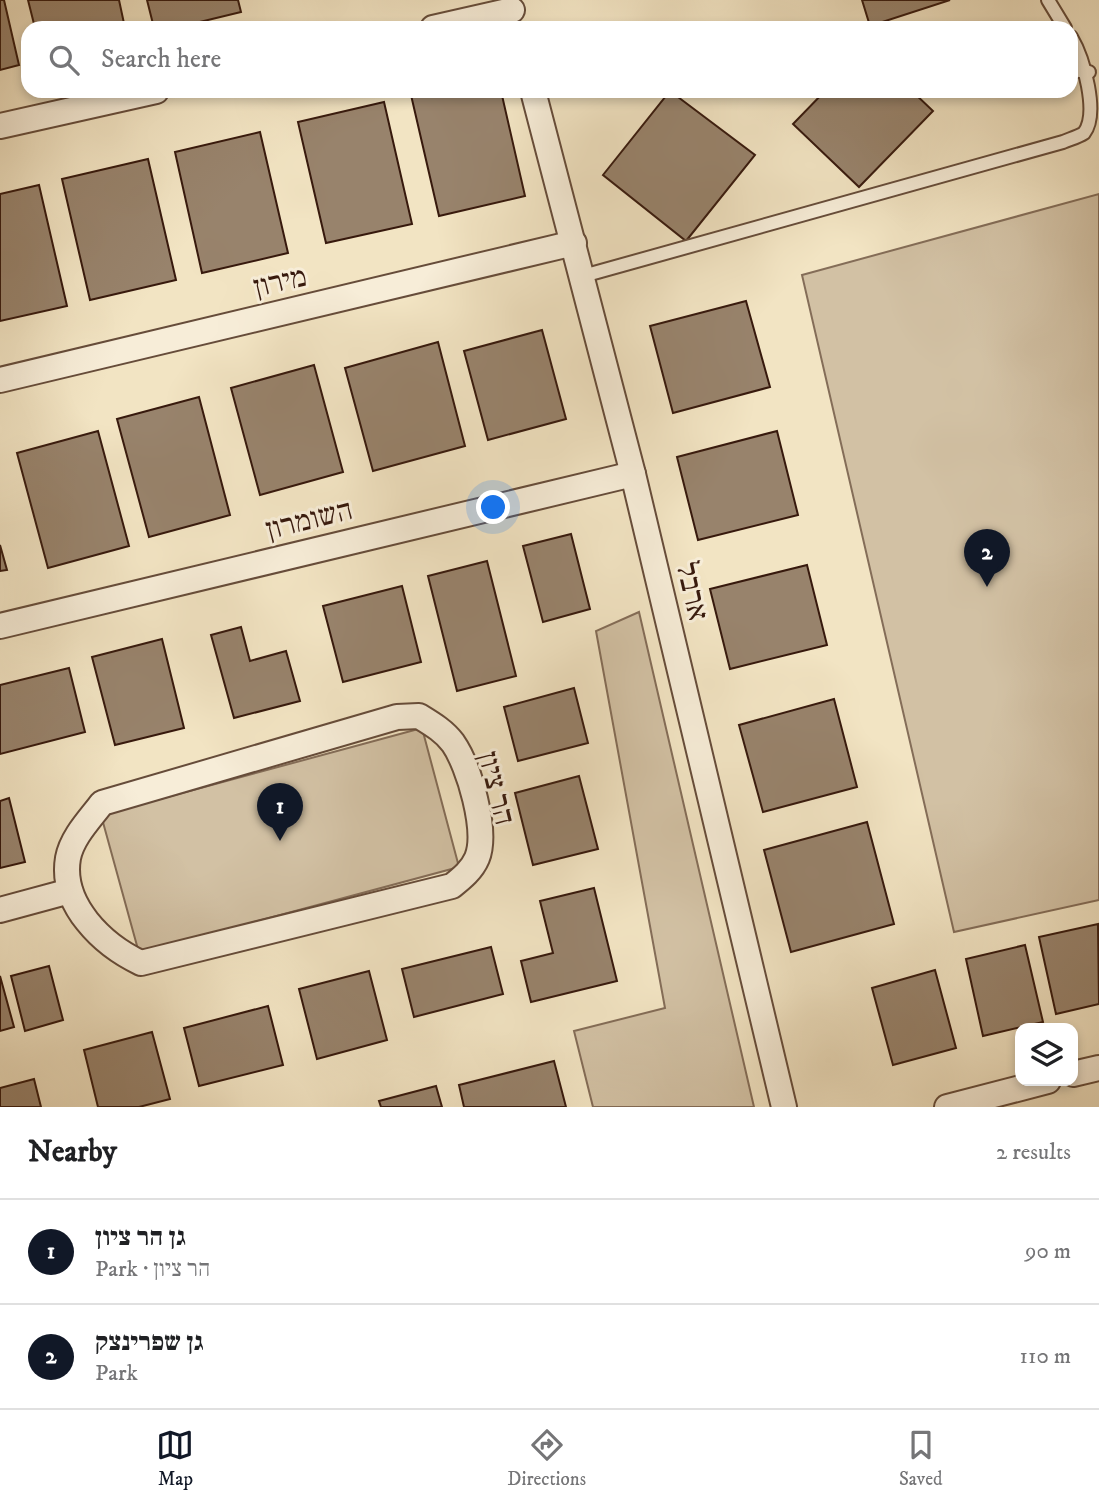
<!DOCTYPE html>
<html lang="en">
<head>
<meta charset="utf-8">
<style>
  body { margin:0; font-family:"IM FELL DW Pica","Frank Ruhl Libre",serif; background:#f2f2f2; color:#202124 }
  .controls { position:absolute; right:21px; bottom:21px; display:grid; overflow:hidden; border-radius:14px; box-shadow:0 4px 10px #0003 }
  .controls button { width:63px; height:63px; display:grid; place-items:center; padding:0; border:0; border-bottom:2px solid #e0e0e0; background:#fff; color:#202124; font:35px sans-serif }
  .you { position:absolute; left:494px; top:508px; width:24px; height:24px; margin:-18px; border:5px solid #fff; border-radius:50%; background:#1a73e8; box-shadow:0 0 0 10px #1a73e833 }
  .badge { display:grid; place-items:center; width:46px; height:46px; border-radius:50%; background:#111827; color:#fff; font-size:23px; font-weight:700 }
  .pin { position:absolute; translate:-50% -58px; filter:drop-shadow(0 2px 4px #0008) }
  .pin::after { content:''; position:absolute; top:37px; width:24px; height:21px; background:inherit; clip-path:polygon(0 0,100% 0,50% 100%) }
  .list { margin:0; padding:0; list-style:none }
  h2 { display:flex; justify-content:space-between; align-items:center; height:91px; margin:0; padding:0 28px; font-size:30px }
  h2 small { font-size:23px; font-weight:400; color:#757577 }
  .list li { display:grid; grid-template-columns:46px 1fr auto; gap:21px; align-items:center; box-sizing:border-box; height:105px; padding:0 28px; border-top:2px solid #e0e0e0 }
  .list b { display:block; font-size:26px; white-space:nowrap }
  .list p { margin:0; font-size:23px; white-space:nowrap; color:#757577 }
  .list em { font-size:23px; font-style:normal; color:#757577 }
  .icon { flex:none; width:38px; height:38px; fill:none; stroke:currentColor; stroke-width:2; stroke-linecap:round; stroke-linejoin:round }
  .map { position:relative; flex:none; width:1099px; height:1107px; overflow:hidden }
  .search { position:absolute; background:#fff; box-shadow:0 4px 10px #0003; left:21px; right:21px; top:21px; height:77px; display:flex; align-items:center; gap:18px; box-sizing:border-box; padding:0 24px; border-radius:21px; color:#757577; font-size:26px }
  .sheet { height:301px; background:#fff }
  nav { display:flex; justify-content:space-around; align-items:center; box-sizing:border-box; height:98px; border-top:2px solid #e0e0e0; background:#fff; font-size:19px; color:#757577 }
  nav a { display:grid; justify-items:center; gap:4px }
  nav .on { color:#111827 }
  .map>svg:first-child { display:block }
  .green { fill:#d2c1a4; stroke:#846d58; stroke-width:2 }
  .building { fill:#98836c; stroke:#37190d; stroke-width:2 }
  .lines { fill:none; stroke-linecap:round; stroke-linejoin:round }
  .lane-casing { stroke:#664c3a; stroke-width:16 }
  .street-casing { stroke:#664c3a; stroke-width:28 }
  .lane { stroke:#f7edd8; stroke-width:12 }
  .street { stroke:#f7edd8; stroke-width:24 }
  .labels { text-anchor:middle; stroke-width:6; stroke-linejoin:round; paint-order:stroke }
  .street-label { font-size:30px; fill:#37190d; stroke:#f7edd8 }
</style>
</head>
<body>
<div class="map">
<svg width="1099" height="1107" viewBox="0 0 1099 1107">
  <rect width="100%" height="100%" fill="#f2e4c3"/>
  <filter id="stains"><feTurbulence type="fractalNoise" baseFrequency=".00286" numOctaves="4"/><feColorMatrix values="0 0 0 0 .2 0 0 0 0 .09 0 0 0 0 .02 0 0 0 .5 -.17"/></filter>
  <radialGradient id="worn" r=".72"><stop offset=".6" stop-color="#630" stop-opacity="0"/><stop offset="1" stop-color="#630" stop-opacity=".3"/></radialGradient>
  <g class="green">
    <polygon points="1099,194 1099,900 954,932 802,275"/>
    <polygon points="639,612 754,1107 593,1107 574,1031 665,1008 596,631"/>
    <polygon points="422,728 459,867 139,953 101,815"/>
  </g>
  <g class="building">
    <polygon points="0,0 4,0 19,65 0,70"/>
    <polygon points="28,0 119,0 125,28 35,28"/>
    <polygon points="147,0 238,0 241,12 175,28 154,28"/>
    <polygon points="862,0 950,0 870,26"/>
    <polygon points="428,91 501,91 525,196 439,216 411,95"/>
    <polygon points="670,91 755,155 686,241 603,175"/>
    <polygon points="825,91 912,91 933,111 859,187 793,124"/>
    <polygon points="384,102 412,224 326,243 298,122"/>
    <polygon points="260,132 288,253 202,273 175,152"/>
    <polygon points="148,159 176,280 90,300 62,179"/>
    <polygon points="39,185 67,306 0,321 0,194"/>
    <polygon points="746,301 770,387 673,413 650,326"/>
    <polygon points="542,330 566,419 488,440 464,351"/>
    <polygon points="438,342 465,446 373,471 345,368"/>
    <polygon points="314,365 343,472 260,495 231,388"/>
    <polygon points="199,397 230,515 149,537 117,419"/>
    <polygon points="98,431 129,546 48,568 17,453"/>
    <polygon points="777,431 798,515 698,540 677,457"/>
    <polygon points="571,534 590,609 543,622 523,546"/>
    <polygon points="0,545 7,570 0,571"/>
    <polygon points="487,561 516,676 457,691 428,576"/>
    <polygon points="807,565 827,645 730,669 710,589"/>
    <polygon points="402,586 421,662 343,682 323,606"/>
    <polygon points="241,627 250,661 286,651 300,701 234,718 211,635"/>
    <polygon points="162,639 184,728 115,745 92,657"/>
    <polygon points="69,668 85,732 0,754 0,685"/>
    <polygon points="574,688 588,743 518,761 504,707"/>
    <polygon points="834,699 857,787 763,812 739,725"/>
    <polygon points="579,776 598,849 533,865 515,793"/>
    <polygon points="9,798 25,862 0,868 0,801"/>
    <polygon points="867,822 894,924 791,952 764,850"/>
    <polygon points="594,888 617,981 531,1002 521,961 553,953 540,901"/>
    <polygon points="1098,924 1099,1004 1056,1014 1039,937"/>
    <polygon points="1025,945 1043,1022 983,1036 966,959"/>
    <polygon points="491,947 503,994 414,1017 402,969"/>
    <polygon points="49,966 63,1020 25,1031 11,976"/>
    <polygon points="935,970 956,1048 893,1065 872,988"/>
    <polygon points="369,971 387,1040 317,1059 299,989"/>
    <polygon points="0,976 14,1027 0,1031"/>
    <polygon points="268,1006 283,1065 199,1086 184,1028"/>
    <polygon points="152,1032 170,1099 139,1107 98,1107 84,1050"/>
    <polygon points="554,1061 566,1107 464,1107 459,1085"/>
    <polygon points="34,1079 41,1107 0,1107 0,1088"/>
    <polygon points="436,1086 442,1107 381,1107 379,1101"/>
  </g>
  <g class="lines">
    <defs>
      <g id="lane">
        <polyline points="1048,0 1065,28"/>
        <polyline points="1071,70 1089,72"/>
        <path d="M583,276L1063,142C1070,139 1078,137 1084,133C1099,114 1084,59 1071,37"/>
      </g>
      <g id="street">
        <polyline points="433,28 512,10"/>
        <polyline points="533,91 633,474 784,1107"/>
        <polyline points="0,126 156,91"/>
        <polyline points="0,380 574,243"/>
        <polyline points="0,626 633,474"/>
        <path d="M419,716C432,724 444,731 453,743C469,766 488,831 477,858C472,870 462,878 452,886L141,963C103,945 60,905 68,858C72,837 90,819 102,803L397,717Z"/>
        <polyline points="0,910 70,891"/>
        <polyline points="1073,1074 1099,1068"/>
        <polyline points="947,1107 1048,1081"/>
      </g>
    </defs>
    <use href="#lane" class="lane-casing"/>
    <use href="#street" class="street-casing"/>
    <use href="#lane" class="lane"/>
    <use href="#street" class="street"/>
  </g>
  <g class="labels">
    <g class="street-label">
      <text transform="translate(280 281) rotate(-13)" y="10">מירון</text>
      <text transform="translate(309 519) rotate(-14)" y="10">השומרון</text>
      <text transform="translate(693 591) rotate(77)" y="10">ארבל</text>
      <text transform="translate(497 788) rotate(76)" y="10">הר ציון</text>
    </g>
  </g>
  <rect width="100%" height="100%" filter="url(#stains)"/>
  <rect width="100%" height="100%" fill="url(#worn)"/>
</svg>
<div class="controls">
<button><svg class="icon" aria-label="layers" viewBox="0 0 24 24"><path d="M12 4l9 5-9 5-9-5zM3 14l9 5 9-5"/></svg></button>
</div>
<div class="you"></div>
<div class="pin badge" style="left:280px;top:841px">1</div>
<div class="pin badge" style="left:987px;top:587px">2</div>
<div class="search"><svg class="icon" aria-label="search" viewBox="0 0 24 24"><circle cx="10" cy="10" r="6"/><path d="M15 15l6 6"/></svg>Search here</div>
</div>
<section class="sheet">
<h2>Nearby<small>2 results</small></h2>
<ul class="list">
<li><span class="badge">1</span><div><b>גן הר ציון</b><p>Park · הר ציון</p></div><em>90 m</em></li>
<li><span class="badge">2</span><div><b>גן שפרינצק</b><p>Park</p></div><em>110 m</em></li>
</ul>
</section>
<nav>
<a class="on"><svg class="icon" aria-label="map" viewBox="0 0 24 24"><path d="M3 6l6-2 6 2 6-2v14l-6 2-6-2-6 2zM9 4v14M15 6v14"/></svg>Map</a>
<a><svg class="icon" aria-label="directions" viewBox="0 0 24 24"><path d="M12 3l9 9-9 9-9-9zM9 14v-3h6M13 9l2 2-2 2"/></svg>Directions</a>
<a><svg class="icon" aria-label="saved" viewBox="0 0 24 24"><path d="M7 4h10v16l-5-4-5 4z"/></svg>Saved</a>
</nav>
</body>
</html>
